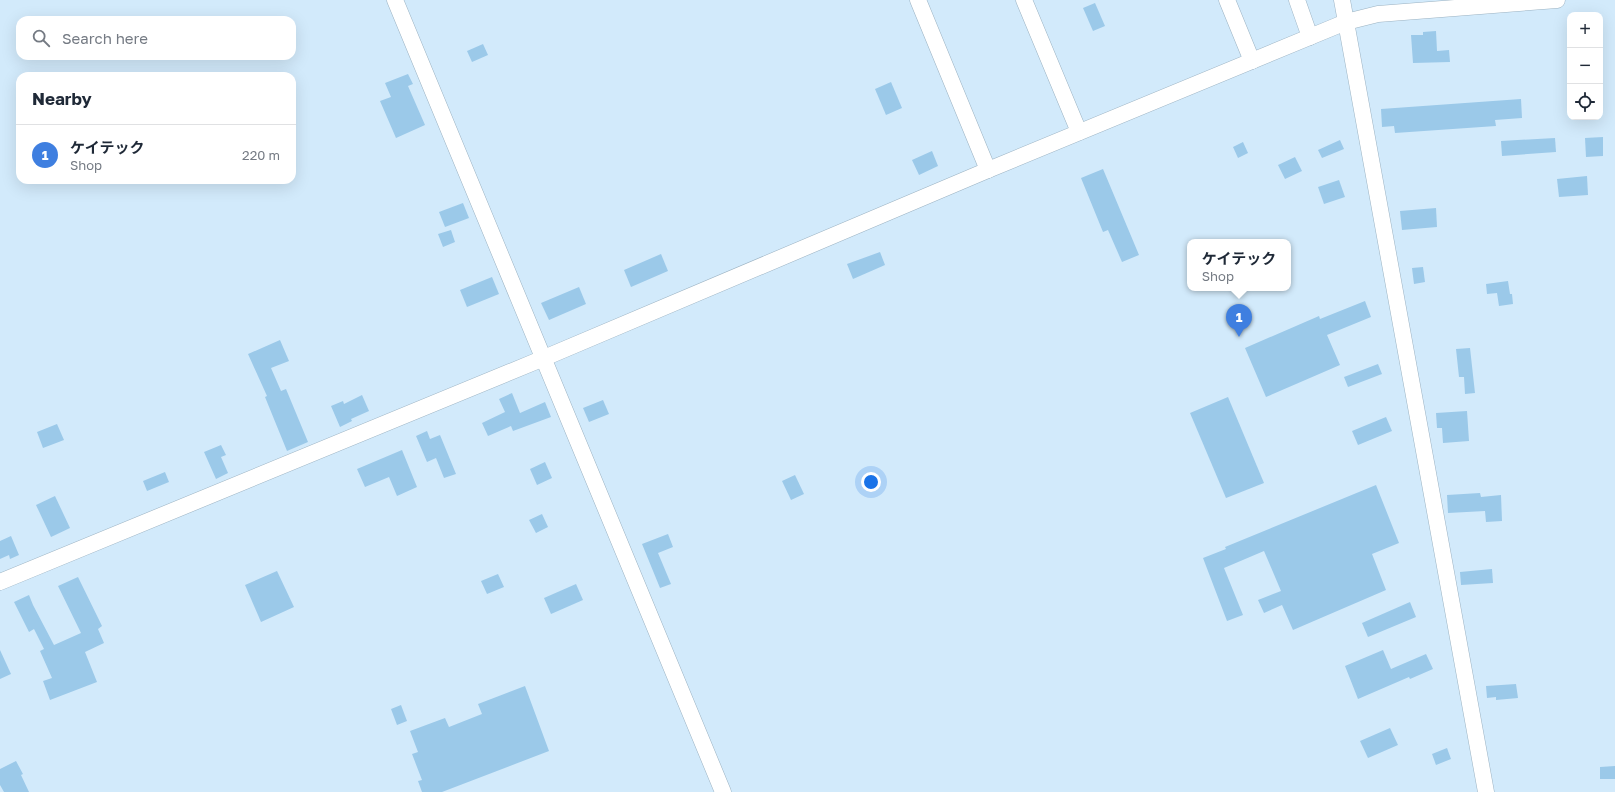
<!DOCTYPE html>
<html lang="en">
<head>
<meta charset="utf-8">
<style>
  body { margin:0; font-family:"Golos Text","Noto Sans JP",sans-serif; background:#f2f2f3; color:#1f2937 }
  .controls { position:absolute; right:12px; top:12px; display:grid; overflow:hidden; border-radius:8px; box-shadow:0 4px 16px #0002 }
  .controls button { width:36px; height:36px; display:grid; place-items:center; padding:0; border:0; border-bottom:1px solid #e0e1e3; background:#fff; color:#1f2937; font:20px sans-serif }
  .you { position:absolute; left:871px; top:482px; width:14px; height:14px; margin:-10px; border:3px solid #fff; border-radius:50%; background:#1a73e8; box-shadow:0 0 0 6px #1a73e833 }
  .badge { display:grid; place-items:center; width:26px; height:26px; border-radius:50%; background:#1a73e8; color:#fff; font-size:13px; font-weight:700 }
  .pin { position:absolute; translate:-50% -33px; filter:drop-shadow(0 1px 2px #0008) }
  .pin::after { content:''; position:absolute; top:21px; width:14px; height:12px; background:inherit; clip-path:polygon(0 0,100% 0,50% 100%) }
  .popup { position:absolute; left:1187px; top:239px; width:104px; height:52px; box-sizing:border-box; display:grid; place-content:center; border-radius:8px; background:#fff; filter:drop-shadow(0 1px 3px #0005); font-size:13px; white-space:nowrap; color:#747a83 }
  .popup b { font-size:15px; color:#1f2937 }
  .popup::after { content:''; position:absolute; left:50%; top:100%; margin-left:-8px; border:8px solid transparent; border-top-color:#fff }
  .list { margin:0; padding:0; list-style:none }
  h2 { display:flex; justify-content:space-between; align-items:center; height:52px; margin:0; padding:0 16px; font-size:17px }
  h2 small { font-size:13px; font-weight:400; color:#747a83 }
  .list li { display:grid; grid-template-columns:26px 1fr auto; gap:12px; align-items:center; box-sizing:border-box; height:60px; padding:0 16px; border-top:1px solid #e0e1e3 }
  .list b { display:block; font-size:15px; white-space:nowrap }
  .list p { margin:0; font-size:13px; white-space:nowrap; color:#747a83 }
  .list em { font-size:13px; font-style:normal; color:#747a83 }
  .icon { flex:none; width:22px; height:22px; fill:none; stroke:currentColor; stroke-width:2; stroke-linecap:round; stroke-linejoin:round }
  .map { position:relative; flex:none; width:1615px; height:792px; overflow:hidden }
  .search { position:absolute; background:#fff; box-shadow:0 4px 16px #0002; left:16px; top:16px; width:280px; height:44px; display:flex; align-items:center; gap:10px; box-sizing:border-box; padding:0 14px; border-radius:12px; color:#747a83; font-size:15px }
  .panel { position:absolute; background:#fff; box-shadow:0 4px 16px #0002; left:16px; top:72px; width:280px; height:112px; border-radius:12px }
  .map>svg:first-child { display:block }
  .building { fill:#9bc9e9 }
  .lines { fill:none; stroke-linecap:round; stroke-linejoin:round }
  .minor-casing { stroke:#9bb2c2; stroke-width:17 }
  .minor { stroke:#fff; stroke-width:16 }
</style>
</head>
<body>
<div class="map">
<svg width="1615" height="792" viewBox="0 0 1615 792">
  <rect width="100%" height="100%" fill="#d2eafb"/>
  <g class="building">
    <polygon points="1095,3 1105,26 1093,31 1083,8"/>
    <polygon points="1436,31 1437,51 1449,50 1450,62 1413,63 1411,35 1423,35 1423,32"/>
    <polygon points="483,44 488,55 472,62 467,51"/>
    <polygon points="408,74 413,84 408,86 425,125 396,138 380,101 391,97 385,83"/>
    <polygon points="891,82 902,108 886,115 875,89"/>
    <polygon points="1521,99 1522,118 1495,120 1496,126 1395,133 1394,126 1382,127 1381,109"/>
    <polygon points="1603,137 1603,156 1586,157 1585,138"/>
    <polygon points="1555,138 1556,152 1502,156 1501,141"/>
    <polygon points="1340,140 1344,149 1322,158 1318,150"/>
    <polygon points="1243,142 1248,153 1238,158 1233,147"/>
    <polygon points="932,151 938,166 919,175 912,160"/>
    <polygon points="1295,157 1302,171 1285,179 1278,165"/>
    <polygon points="1103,169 1139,255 1122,262 1108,230 1103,232 1081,178"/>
    <polygon points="1587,176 1588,195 1559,197 1557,179"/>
    <polygon points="1339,180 1345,197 1324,204 1318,187"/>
    <polygon points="463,203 469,218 445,227 439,212"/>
    <polygon points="1436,208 1437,227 1402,230 1400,211"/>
    <polygon points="451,230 455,242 443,247 438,234"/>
    <polygon points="880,252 885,265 853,279 847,264"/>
    <polygon points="661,254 668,271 631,287 624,270"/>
    <polygon points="1423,267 1425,282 1414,284 1412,268"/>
    <polygon points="492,277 499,294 467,307 460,290"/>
    <polygon points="1508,281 1510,294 1512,294 1513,304 1499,306 1497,293 1487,294 1486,284"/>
    <polygon points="579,287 586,304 549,320 541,303"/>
    <polygon points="1365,301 1371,317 1327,335 1340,365 1266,397 1245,348 1319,316 1320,319"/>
    <polygon points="280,340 289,361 271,368 281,391 286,389 308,442 287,451 265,397 267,396 248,354"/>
    <polygon points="1470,348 1475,393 1465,394 1464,377 1459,377 1456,349"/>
    <polygon points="1378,364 1382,374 1348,387 1344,377"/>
    <polygon points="512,393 520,413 545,402 551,417 513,431 511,426 488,436 482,423 505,412 499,399"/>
    <polygon points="362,395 369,411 351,419 352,421 340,427 331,406 343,401 344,404"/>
    <polygon points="1228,397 1264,483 1226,498 1190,413"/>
    <polygon points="603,400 609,414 589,422 583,408"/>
    <polygon points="1467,411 1469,441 1443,443 1442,428 1437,428 1436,413"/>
    <polygon points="1386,417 1392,431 1358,445 1352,431"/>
    <polygon points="57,424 64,440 43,448 37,432"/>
    <polygon points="427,431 430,439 440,435 456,474 444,478 436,458 427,462 416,436"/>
    <polygon points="221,445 226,455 221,457 228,473 216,479 204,452"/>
    <polygon points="402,450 417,487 397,496 389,477 365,487 357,469"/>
    <polygon points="545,462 552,478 537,485 530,469"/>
    <polygon points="165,472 169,482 147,491 143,481"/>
    <polygon points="795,475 804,494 791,500 782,481"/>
    <polygon points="1376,485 1399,543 1372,554 1386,590 1293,630 1282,605 1264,613 1258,600 1281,591 1264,551 1224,568 1243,615 1227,621 1203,558 1226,549 1225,547"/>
    <polygon points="1480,493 1481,497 1501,495 1502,521 1486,522 1485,511 1448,513 1447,495"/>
    <polygon points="55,496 70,528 51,537 36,505"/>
    <polygon points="542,514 548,527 536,533 529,520"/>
    <polygon points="668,534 673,547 658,553 671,584 660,588 642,544"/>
    <polygon points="11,536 19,555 10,559 9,555 0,559 0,541"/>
    <polygon points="1492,569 1493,583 1461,585 1460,572"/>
    <polygon points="277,571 294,607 261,622 245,585"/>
    <polygon points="498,574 504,587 487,594 481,581"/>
    <polygon points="78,577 102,626 98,629 104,643 85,652 97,682 50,700 43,681 52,678 40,651 44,649 34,629 29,632 14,602 29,595 33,605 54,645 81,633 58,586"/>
    <polygon points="576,584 583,600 551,614 544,598"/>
    <polygon points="1410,602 1416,617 1368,637 1362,623"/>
    <polygon points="0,650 11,674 0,679"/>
    <polygon points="1383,650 1391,669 1426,654 1433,669 1410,679 1409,677 1358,699 1345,666"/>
    <polygon points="1516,684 1518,698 1496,700 1496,697 1487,698 1486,686"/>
    <polygon points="525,686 549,751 442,792 422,792 418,781 422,780 412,754 418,752 410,731 445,718 449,727 482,714 478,704"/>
    <polygon points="401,705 407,721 397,725 391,709"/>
    <polygon points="1390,728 1398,745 1368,758 1360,741"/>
    <polygon points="1447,748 1451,759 1436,765 1432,754"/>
    <polygon points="16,761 23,774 21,775 29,792 4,792 0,785 0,769"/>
    <polygon points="1615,766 1615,779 1600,779 1600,767"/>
  </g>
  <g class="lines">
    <defs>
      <g id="minor">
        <polyline points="395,0 723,792"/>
        <polyline points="918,0 988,170"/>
        <polyline points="1024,0 1079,132"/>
        <polyline points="1227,0 1252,61"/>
        <polyline points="1297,0 1310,37"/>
        <polyline points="1342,0 1486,792"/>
        <polyline points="0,582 544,358 988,170 1346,22 1378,14 1557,0"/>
      </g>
    </defs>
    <use href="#minor" class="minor-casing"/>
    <use href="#minor" class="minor"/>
  </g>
</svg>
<div class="controls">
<button>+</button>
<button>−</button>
<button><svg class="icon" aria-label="locate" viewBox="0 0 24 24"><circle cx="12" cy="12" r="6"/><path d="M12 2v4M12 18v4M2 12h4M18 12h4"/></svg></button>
</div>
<div class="you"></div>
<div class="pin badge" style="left:1239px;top:337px;background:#3f7fe0">1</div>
<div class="popup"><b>ケイテック</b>Shop</div>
<div class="search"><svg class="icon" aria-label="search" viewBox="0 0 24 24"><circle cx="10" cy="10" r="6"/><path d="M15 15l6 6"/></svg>Search here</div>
<section class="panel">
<h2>Nearby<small></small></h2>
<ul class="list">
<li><span class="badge" style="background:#3f7fe0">1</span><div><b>ケイテック</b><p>Shop</p></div><em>220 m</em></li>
</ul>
</section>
</div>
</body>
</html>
